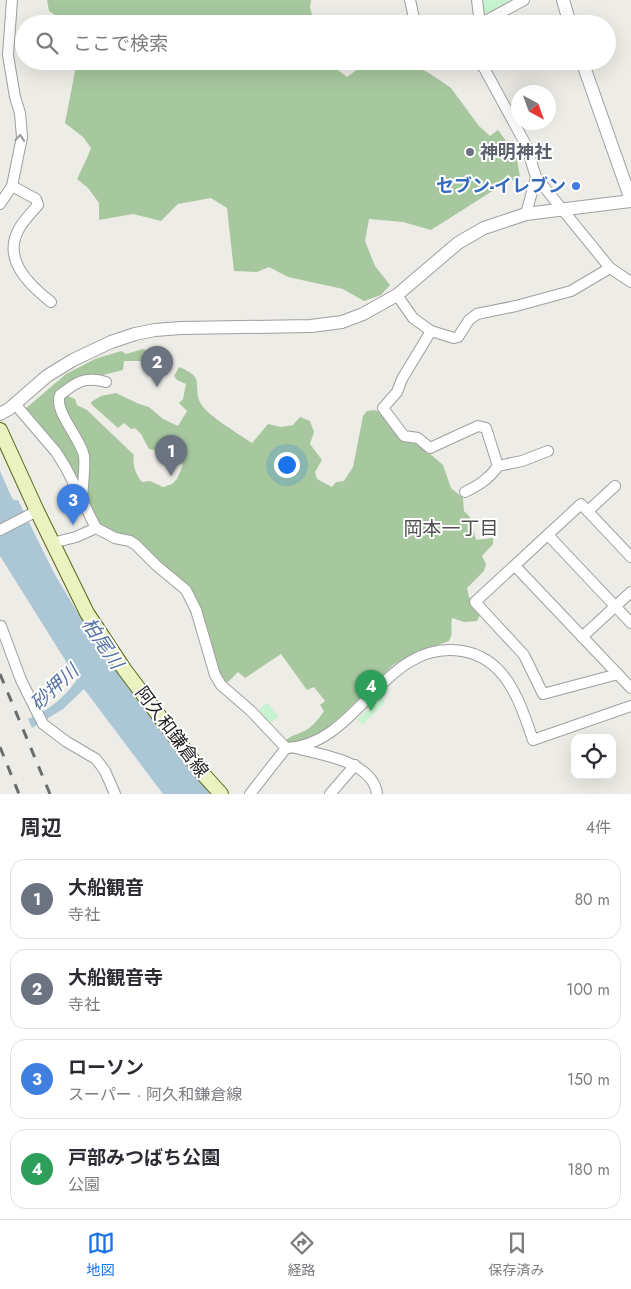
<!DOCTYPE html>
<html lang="ja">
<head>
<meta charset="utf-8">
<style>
  body { margin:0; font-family:Jost,"Noto Sans JP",sans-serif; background:#f2f2f3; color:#2b2b33 }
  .controls { position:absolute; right:15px; bottom:15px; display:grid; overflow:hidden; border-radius:10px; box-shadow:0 5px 20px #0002 }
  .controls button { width:45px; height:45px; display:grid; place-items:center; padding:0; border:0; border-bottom:1px solid #e1e1e2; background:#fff; color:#2b2b33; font:25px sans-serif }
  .compass { position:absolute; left:511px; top:85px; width:45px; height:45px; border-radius:50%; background:#fff; box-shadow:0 5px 20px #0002; rotate:139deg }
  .you { position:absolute; left:286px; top:464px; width:18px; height:18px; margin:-12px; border:4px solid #fff; border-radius:50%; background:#1a73e8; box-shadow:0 0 0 8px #1a73e833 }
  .badge { display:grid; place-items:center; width:32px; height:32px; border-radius:50%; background:#1a73e8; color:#fff; font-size:16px; font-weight:700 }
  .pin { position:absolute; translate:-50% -41px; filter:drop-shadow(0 1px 2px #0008) }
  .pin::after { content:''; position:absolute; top:26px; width:18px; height:15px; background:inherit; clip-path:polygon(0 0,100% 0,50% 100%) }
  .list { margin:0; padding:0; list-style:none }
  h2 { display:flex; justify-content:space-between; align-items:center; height:65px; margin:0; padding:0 20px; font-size:21px }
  h2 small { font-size:16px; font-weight:400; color:#7c7c81 }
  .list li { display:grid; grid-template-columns:32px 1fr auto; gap:15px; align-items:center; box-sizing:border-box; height:80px; margin:0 10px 10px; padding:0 10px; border:1px solid #e1e1e2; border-radius:15px }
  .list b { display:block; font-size:19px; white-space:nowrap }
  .list p { margin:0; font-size:16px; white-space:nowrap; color:#7c7c81 }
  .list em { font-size:16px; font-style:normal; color:#7c7c81 }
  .icon { flex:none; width:28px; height:28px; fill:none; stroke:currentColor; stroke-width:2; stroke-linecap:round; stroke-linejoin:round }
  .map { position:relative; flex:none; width:631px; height:794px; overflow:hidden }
  .search { position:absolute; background:#fff; box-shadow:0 5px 20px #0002; left:15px; right:15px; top:15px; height:55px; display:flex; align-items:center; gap:12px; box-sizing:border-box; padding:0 18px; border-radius:28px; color:#7c7c81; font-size:19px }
  .sheet { height:425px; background:#fff }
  nav { display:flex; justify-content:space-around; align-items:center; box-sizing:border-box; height:70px; border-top:1px solid #e1e1e2; background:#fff; font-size:14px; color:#7c7c81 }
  nav a { display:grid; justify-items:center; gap:2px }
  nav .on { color:#1a73e8 }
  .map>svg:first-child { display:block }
  .forest { fill:#a7c89f }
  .park { fill:#c8f3d0 }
  .water { fill:#abc7d6 }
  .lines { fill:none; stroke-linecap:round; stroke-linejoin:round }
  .minor-casing { stroke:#9f9f9f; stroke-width:12 }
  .tertiary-casing { stroke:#9f9f9f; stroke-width:14 }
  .secondary-casing { stroke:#556812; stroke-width:16 }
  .minor { stroke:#fff; stroke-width:10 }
  .tertiary { stroke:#fff; stroke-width:12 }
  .secondary { stroke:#e9f2c0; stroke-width:14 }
  .rail { stroke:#6c6c6c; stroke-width:3; stroke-dasharray:10 10; stroke-linecap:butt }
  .oneway { stroke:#9a9a9a }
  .worship-dot { fill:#6b7280; stroke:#fff; stroke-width:2 }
  .shop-dot { fill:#3f7fe0; stroke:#fff; stroke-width:2 }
  .labels { text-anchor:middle; stroke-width:4; stroke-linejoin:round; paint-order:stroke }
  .worship-label { font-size:18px; font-weight:bold; fill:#5b616d; stroke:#fff; text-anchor:start }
  .shop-label { font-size:18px; font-weight:bold; fill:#366cbe; stroke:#fff; text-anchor:end }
  .street-label { font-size:18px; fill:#1e1e1e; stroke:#fff }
  .neighbourhood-label { font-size:19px; fill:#515151; stroke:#fff }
  .water-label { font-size:19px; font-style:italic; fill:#5673a2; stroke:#fff }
</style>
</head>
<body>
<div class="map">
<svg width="631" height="794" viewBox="0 0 631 794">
  <rect width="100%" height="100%" fill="#eeece6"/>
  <g class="forest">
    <polygon points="47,0 311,0 310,7 314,24 68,24 49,11"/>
    <polygon points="77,61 328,61 329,63 347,77 369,61 410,61 413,65 429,73 451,88 479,126 490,136 498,130 515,153 517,159 520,177 505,183 431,230 403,222 369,219 365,241 375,266 390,285 381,295 364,301 343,289 288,277 269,267 257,272 234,271 227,208 211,198 178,204 161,221 133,214 99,220 99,203 88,188 77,179 87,158 91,148 83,137 65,123"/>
    <path d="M143,349L149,351L151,354L145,357L144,361H124L123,370L95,377L65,395L75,399L77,405L87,410L134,455C132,465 136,475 142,482L150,481L163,487L172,484L177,479L183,465L173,456L166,459L161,457C158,451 155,450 149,449L141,434L135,428L131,429L124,423L118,428L92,405L91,402L101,396L116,393L139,404L149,407L163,419L178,426L187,411L179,403L183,399L186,384L177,380L174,376L179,367C184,369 192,373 195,377C199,382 195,395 201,404C208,416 239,434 252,443L268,424L281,427L293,425L300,417L310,421L314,432L310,444L322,460L315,472L317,479L332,487L336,482L344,481L353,467L363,416L367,411L374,410L383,413L443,465L451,488L463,498L464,511L470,517L476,540L493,538V544L482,556L486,564L484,571L467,588L469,597L481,613L477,621L464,622L452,618C450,627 454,633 449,641L410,655L393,665L335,723L309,739L290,744L286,740C291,736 295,735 300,733C311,729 318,720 324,711L320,705L325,701L314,687L307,690L281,654L245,678L238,672L228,682L224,681L217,671L196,600L121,536L99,526L24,410L66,374L95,359L121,351L126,354Z"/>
  </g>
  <g class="park">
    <polygon points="482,0 517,0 486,16 483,14"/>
    <polygon points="381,697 385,703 362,725 358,719"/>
    <polygon points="267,703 279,717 270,723 259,710"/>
  </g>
  <path class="water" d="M0,471L12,498L14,500H18L54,573L89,632L110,663L210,794H163L84,689L63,709L32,728L28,719C45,713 67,696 77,679L0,556Z"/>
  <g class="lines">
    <defs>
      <g id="minor">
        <polyline points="410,0 414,18 417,24"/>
        <polyline points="477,0 480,24"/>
        <polyline points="480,24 524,0"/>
        <polyline points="476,61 484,68 526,145 536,177 610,268 631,282"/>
        <path d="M12,186L36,199L38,205C32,212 25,219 20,227C1,258 28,284 51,302"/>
        <polyline points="0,204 12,186 22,137 20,113 15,97 8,55 12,0"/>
        <polyline points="526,214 536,177"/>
        <polyline points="397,295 413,318 431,331 454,338 458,337 469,320 477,314 516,306 571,291 610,268"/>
        <path d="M431,331L402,379L397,392L383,408L404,436L418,438L430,448L478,426L486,428L498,466C489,479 479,485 465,492"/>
        <polyline points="15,404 56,452 66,468 96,528"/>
        <polyline points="498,466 522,461 548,451"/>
        <path d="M81,500C83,495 85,461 84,456C81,439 53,410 60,395C76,382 85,376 106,382"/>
        <polyline points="588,511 615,486"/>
        <polyline points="0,530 37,511"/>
        <polyline points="548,535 631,623"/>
        <path d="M52,543L76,537L96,528L115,538L130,541L136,545L157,566L186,590L196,610L215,675L221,685L251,711L286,748C359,746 384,638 462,651C507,658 520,703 533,740L631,706"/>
        <polyline points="515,566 631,688"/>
        <polyline points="1,626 21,680 43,724 67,742 96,759 105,771 115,794"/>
        <polyline points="582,637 631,592"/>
        <polyline points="618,674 543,694 524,655 475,602 581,504 631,557"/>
        <path d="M296,748C321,755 373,761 377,794"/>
        <polyline points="250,794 286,748"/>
        <polyline points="330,794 355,765"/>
      </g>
      <g id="tertiary">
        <polyline points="563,0 570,24"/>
        <polyline points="582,61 631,200"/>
        <polyline points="0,414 9,409 47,376 73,360 111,342 135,334 155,330 181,328 311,326 342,322 363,314 397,295 458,243 484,228 526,214 631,201"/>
      </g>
      <polyline id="secondary" points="0,430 37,511 87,613 124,669 203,774 221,794"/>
    </defs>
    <use href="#minor" class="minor-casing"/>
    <use href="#tertiary" class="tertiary-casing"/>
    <use href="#secondary" class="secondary-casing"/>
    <use href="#minor" class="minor"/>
    <use href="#tertiary" class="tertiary"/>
    <use href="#secondary" class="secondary"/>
    <g class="rail">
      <polyline points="0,674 50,794"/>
      <polyline points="0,747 19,794"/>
    </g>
  </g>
  <defs><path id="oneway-chevron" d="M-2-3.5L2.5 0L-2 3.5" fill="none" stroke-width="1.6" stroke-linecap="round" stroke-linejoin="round" transform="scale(1.25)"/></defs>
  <use class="oneway" href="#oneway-chevron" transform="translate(20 138) rotate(-85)"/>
  <circle class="worship-dot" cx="470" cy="152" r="5"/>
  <circle class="shop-dot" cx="576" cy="186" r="5"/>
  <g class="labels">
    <g class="worship-label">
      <text x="480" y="158">神明神社</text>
    </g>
    <g class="shop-label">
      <text x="566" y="192">セブン-イレブン</text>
    </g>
    <g class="street-label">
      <text transform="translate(172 732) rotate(53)" y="6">阿久和鎌倉線</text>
    </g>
    <g class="neighbourhood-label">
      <text x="451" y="535">岡本一丁目</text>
    </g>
    <g class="water-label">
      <text transform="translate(103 643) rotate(56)" y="7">柏尾川</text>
      <text transform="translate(54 687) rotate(-43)" y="7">砂押川</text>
    </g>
  </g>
</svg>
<div class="controls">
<button><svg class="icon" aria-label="locate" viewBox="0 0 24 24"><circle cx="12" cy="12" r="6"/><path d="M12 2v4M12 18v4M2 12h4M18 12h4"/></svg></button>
</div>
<svg class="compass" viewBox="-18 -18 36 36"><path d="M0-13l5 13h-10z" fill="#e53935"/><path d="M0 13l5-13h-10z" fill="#7c7c81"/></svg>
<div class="you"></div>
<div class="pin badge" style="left:171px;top:476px;background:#6b7280">1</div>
<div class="pin badge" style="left:157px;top:387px;background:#6b7280">2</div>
<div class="pin badge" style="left:73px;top:525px;background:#3f7fe0">3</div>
<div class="pin badge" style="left:371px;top:711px;background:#2e9e5b">4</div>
<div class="search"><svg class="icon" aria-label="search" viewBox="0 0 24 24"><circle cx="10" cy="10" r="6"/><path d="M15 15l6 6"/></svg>ここで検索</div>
</div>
<section class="sheet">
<h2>周辺<small>4件</small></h2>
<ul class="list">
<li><span class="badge" style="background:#6b7280">1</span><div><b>大船観音</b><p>寺社</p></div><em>80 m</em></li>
<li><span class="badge" style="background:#6b7280">2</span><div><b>大船観音寺</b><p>寺社</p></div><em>100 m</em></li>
<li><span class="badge" style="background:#3f7fe0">3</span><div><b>ローソン</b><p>スーパー · 阿久和鎌倉線</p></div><em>150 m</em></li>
<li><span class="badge" style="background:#2e9e5b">4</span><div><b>戸部みつばち公園</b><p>公園</p></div><em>180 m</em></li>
</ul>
</section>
<nav>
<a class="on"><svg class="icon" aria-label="map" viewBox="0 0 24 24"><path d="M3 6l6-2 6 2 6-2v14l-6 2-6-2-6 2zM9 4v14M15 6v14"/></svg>地図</a>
<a><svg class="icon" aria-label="directions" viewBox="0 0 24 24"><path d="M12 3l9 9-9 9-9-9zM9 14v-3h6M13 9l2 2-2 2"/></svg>経路</a>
<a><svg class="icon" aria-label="saved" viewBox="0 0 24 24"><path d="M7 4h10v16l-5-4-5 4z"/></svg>保存済み</a>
</nav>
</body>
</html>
